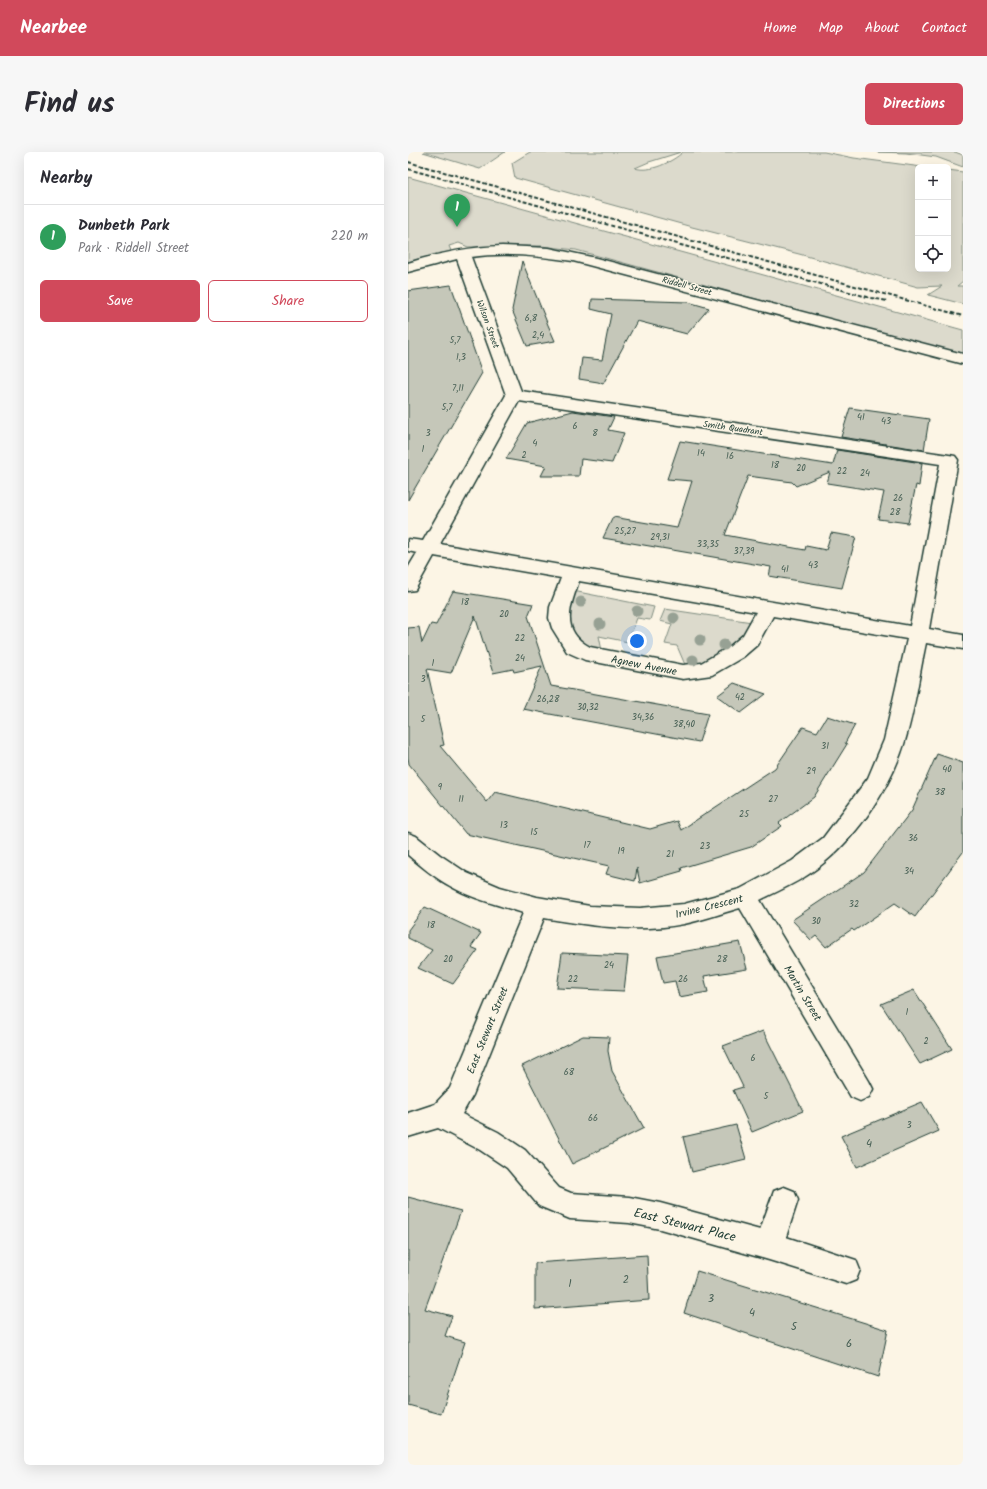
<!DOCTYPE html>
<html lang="en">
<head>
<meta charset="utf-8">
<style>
  body { margin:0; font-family:Kalam,sans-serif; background:#f7f7f7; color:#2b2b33 }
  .controls { position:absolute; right:12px; top:12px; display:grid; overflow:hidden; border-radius:6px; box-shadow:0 4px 16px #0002 }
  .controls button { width:36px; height:36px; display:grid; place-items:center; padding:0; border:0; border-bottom:1px solid #e1e1e2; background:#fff; color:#2b2b33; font:20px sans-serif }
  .you { position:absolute; left:229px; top:489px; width:14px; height:14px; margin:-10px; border:3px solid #fff; border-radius:50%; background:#1a73e8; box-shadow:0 0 0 6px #1a73e833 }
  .badge { display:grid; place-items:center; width:26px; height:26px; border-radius:50%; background:#d1495b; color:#fff; font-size:13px; font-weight:700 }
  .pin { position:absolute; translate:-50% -33px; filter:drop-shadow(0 1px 2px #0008) }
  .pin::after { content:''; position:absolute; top:21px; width:14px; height:12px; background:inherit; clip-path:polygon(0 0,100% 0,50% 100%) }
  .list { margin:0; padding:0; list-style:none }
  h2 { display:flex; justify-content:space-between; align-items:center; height:52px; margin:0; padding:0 16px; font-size:17px }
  h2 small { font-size:13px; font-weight:400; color:#7c7c81 }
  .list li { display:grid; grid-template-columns:26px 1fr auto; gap:12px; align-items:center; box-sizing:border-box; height:64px; padding:0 16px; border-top:1px solid #e1e1e2 }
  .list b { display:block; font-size:15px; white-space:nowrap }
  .list p { margin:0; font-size:13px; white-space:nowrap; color:#7c7c81 }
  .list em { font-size:13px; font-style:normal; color:#7c7c81 }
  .actions { display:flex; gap:8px; padding:12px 16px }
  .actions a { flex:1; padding:9px 0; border:1px solid #d1495b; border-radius:6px; text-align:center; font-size:14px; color:#d1495b }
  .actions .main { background:#d1495b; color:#fff }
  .icon { flex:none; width:22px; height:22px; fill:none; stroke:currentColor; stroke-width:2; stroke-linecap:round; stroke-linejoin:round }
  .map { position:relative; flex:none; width:555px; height:1313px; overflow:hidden; border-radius:6px }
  header { display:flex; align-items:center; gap:24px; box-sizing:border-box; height:56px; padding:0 20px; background:#d1495b; color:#fff }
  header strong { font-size:19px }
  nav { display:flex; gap:22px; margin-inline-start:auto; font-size:14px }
  .intro { display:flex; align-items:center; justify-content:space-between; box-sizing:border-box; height:96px; padding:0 24px }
  h1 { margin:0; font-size:28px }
  .button { padding:10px 18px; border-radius:6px; background:#d1495b; color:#fff; font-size:14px; font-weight:700 }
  main { display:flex; gap:24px; padding:0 24px }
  aside { flex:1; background:#fff; border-radius:6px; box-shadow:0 4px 16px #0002 }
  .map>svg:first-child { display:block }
  .green { fill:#dcdacc; stroke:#7e8c80 }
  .building { fill:#c5c7b9; stroke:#1f3d34 }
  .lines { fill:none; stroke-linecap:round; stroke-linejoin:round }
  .minor-casing { stroke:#1f3d34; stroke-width:3 }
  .minor { fill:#fcf5e5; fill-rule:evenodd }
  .rail { stroke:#1f3d34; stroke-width:2; stroke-dasharray:4 2; stroke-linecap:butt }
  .tree { fill:#97a194 }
  .labels { text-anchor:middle; stroke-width:3; stroke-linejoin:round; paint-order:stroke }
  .far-street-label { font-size:9px; fill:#1f3d34; stroke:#fcf5e5 }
  .number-label { font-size:9px; fill:#486055 }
  .street-label { font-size:11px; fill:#1f3d34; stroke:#fcf5e5 }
  .near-number-label { font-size:11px; fill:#486055 }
  .near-street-label { font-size:13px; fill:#1f3d34; stroke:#fcf5e5 }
</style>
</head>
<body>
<header>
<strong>Nearbee</strong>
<nav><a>Home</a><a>Map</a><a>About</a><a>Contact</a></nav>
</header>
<div class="intro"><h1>Find us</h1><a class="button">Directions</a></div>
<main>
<aside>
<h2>Nearby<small></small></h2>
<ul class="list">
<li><span class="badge" style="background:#2e9e5b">1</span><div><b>Dunbeth Park</b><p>Park · Riddell Street</p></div><em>220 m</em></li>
</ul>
<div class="actions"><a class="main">Save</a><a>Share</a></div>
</aside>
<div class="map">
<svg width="555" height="1313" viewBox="0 0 555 1313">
  <rect width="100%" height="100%" fill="#fcf5e5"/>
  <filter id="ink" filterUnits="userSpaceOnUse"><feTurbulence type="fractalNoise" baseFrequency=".025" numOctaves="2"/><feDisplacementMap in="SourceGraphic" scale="8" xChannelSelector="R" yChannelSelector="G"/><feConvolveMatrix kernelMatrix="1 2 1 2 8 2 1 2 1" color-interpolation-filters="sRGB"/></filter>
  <g filter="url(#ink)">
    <g class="green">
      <polygon points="15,0 97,0 72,17"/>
      <path d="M122,0H273L241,10L227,16C242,21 264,10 275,0H416L446,6L514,15H510V117H540V18L555,20V129L549,134H555V152L520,143L534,134L510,135L391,102L284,75L107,26L104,11Z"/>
      <polygon points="469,0 547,0 555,3 555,15 528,5 498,1"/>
      <polygon points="0,25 555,178 555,203 168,98 133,94 60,95 51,91 41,94 43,99 0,110"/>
      <path d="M165,439L246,455L242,468L229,466L220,490L191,484L194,499C171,492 161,484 161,460C160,451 161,447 165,439Z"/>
      <polygon points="257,457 344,470 334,487 294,514 278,515 269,494 257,492 264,472 252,469"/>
    </g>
    <g class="building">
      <polygon points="114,109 140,173 147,189 119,194 104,158"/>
      <polygon points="43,133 74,221 0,348 0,139"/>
      <polygon points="184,147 280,150 301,156 279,182 229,169 195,232 190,230 171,227 174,206 194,208 203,162 183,157"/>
      <polygon points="442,256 521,267 516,298 433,285"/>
      <polygon points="165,259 206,265 200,278 216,281 204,311 173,307 171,324 133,324 138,314 98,307 119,271"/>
      <polygon points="272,289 425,313 429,298 514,311 511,334 508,333 500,371 470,367 476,340 419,331 422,320 388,334 384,330 340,324 317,383 397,398 398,394 418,398 423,381 448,385 434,436 361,424 363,415 195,386 205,365 269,376 284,329 259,327"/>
      <polygon points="45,439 125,452 120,464 143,534 300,562 291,590 115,557 134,514 106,520 105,517 85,521 67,464 43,521 19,517 36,593 32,594 79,650 87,640 242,677 269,669 273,678 367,616 395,575 409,580 419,564 447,573 437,591 439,592 406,645 371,671 374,674 343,695 273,716 274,719 232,731 229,716 227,729 198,722 201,714 58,682 1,612 0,605 0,476 11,475 14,491 23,472 28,473"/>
      <polygon points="326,531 358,542 333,561 309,544"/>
      <polygon points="529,602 555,611 555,700 507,765 487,751 446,779 444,777 418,795 408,784 403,788 384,768 456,720 504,658"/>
      <polygon points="17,755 73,781 63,795 70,798 45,832 10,816 24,798 0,786 0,778"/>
      <polygon points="332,790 339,817 296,824 300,840 271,845 267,829 255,831 249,804"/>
      <polygon points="154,801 220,804 216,839 149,836"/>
      <polygon points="506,838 544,897 512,912 473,852"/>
      <polygon points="355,879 395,959 344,980 325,938 335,935 315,894"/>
      <polygon points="175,884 201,885 200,899 204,919 236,976 164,1012 114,914"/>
      <polygon points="514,950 531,979 449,1015 433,984"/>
      <polygon points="328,973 338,1007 284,1020 275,985"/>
      <polygon points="0,1045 53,1059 17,1157 44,1164 37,1184 57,1190 33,1262 0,1253"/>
      <polygon points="239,1103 241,1148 127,1157 127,1111"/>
      <polygon points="289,1119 480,1178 470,1225 276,1161"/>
    </g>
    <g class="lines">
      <defs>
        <path id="minor" d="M94,94L141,96L188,106L555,202V212L165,109C131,104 97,100 63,105L113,239L541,303L547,304L550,308L521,477L555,483V497L518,491C511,523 507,557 497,589C482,639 444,693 401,722C386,732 368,740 352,748L461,929L465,937L461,945L452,949L443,945L332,756C314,761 295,768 276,772C230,781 182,774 136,766L65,943L54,962L90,980L117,998L151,1036L163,1041L221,1045L252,1051L352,1078L366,1039L376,1035L386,1039L390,1048L378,1085L448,1108L452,1118L448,1128L438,1132L361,1108L252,1077L221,1071L162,1067L131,1054L99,1016L72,998L30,976L0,985V961L27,952L42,936L115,761C91,753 64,747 42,734C27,726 13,714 0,703V681L8,684L32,703L59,721L92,735L129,745L182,754L232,756L276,752L332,737L384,709L415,686L460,626L476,588L499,487L365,464L349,493L335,505L304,523L275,527L177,508L159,500L144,476L141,466L142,455L153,426L26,404L7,438L0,439V416L9,401L0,399V387L15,389L98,243L49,107L0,120V111C31,101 61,95 94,94ZM111,249L532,312L502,474L32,392ZM171,429L348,460L335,483L321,495L293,511L275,513L182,495C152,479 162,455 171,429Z"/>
      </defs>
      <use href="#minor" class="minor-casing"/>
      <use href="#minor" class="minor"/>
      <g class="rail">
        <polyline points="0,10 555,164"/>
        <polyline points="0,17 463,146 480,149"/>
      </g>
    </g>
    <g class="tree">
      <circle cx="173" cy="450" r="5.5"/>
      <circle cx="229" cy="459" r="5.5"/>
      <circle cx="266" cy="466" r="5.5"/>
      <circle cx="192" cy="472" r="5.5"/>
      <circle cx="292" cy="488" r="5.5"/>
      <circle cx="316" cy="493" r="5.5"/>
      <circle cx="285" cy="508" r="5.5"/>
    </g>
  </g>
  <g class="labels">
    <g class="far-street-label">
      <text transform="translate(279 134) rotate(15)" y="3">Riddell Street</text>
      <text transform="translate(80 172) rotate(70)" y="3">Wilson Street</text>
      <text transform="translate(325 276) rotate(8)" y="3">Smith Quadrant</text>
    </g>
    <g class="number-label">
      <text x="123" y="169">6,8</text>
      <text x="130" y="186">2,4</text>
      <text x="47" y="191">5,7</text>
      <text x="53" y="208">1,3</text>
      <text x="50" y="239">7,11</text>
      <text x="39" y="258">5,7</text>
      <text x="453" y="268">41</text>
      <text x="478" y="272">43</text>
      <text x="167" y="277">6</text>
      <text x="20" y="284">3</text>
      <text x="187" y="284">8</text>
      <text x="127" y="294">4</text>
      <text x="15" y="300">1</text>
      <text x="293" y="304">14</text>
      <text x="116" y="306">2</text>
      <text x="322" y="307">16</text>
      <text x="367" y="316">18</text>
      <text x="393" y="319">20</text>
      <text x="434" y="322">22</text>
      <text x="457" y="324">24</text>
      <text x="490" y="349">26</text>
      <text x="487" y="363">28</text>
      <text x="217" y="382">25,27</text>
      <text x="252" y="388">29,31</text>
      <text x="300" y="395">33,35</text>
      <text x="336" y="402">37,39</text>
      <text x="405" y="416">43</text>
      <text x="377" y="420">41</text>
      <text x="57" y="453">18</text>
      <text x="96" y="465">20</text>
      <text x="112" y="489">22</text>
      <text x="112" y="509">24</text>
      <text x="25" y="514">1</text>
      <text x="15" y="530">3</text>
      <text x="332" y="548">42</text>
      <text x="140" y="550">26,28</text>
      <text x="180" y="558">30,32</text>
      <text x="235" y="568">34,36</text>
      <text x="15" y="570">5</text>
      <text x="276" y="575">38,40</text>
      <text x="417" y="597">31</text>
      <text x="539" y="620">40</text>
      <text x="403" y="622">29</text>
      <text x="32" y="638">9</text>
      <text x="532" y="643">38</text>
      <text x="53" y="650">11</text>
      <text x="365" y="650">27</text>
      <text x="336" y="665">25</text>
      <text x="96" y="676">13</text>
      <text x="126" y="683">15</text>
      <text x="505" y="689">36</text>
      <text x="179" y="696">17</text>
      <text x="297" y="697">23</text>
      <text x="213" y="702">19</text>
      <text x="262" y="705">21</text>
      <text x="501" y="722">34</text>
      <text x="446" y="755">32</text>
      <text x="408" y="772">30</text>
      <text x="23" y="776">18</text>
      <text x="40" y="810">20</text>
      <text x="314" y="810">28</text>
      <text x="201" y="816">24</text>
      <text x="165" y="830">22</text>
      <text x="275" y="830">26</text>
      <text x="499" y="863">1</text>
      <text x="518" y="892">2</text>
      <text x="345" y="909">6</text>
      <text x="161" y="923">68</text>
      <text x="358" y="947">5</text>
      <text x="185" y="969">66</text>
      <text x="501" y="976">3</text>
    </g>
    <g class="street-label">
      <text transform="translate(236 513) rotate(11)" y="4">Agnew Avenue</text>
      <text transform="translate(301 754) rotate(-14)" y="4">Irvine Crescent</text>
      <text transform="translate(395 841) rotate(59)" y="4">Martin Street</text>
      <text transform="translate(79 878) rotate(-68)" y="4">East Stewart Street</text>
    </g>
    <g class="near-number-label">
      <text x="461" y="995">4</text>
      <text x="218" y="1131">2</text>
      <text x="162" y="1135">1</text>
      <text x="303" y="1150">3</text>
      <text x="344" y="1164">4</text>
      <text x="386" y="1178">5</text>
      <text x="441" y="1195">6</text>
    </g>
    <g class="near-street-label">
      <text transform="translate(277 1072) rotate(14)" y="5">East Stewart Place</text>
    </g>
  </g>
</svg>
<div class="controls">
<button>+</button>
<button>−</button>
<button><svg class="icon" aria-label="locate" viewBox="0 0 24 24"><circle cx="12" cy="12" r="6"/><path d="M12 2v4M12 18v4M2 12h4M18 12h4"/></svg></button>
</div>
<div class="you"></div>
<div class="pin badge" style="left:49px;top:75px;background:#2e9e5b">1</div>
</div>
</main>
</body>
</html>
